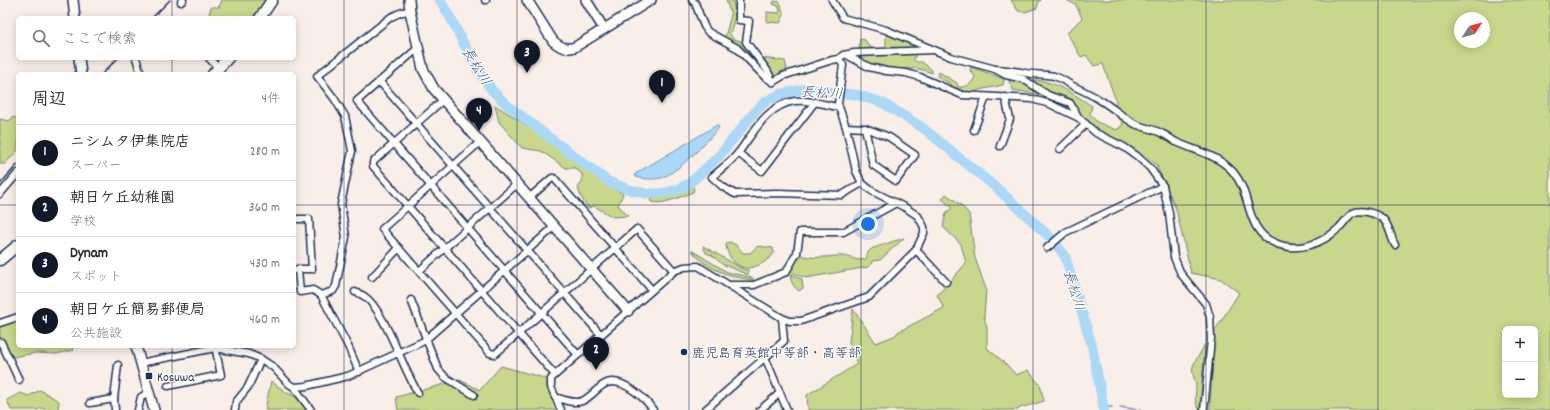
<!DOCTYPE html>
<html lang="ja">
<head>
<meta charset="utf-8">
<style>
  body { margin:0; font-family:Dekko,"Klee One",sans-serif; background:#f2f2f3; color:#2b2b33 }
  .controls { position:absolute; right:12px; bottom:12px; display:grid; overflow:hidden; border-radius:6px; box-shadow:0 2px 10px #0003 }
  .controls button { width:36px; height:36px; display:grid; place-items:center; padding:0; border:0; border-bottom:1px solid #e1e1e2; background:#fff; color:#2b2b33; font:20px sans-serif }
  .compass { position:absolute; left:1454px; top:12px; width:36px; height:36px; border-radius:50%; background:#fff; box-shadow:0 2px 10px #0003; rotate:54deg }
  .you { position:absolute; left:868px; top:224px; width:14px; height:14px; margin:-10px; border:3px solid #fff; border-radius:50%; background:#1a73e8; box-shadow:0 0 0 6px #1a73e833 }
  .badge { display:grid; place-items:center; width:26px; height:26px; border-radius:50%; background:#111827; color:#fff; font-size:13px; font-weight:700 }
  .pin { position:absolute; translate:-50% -33px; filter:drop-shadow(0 1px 2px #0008) }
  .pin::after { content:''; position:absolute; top:21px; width:14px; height:12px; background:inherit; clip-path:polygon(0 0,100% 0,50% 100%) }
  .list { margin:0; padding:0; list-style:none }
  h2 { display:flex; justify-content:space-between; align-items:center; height:52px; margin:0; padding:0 16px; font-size:17px }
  h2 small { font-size:13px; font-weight:400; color:#7c7c81 }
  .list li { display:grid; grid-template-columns:26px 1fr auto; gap:12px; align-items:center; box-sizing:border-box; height:56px; padding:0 16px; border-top:1px solid #e1e1e2 }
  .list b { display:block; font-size:15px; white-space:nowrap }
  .list p { margin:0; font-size:13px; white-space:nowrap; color:#7c7c81 }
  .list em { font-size:13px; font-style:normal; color:#7c7c81 }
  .icon { flex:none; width:22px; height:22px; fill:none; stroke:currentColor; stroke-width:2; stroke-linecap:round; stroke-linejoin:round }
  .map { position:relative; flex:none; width:1550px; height:410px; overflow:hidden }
  .search { position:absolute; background:#fff; box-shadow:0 2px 10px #0003; left:16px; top:16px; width:280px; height:44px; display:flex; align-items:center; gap:10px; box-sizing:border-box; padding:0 14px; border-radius:6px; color:#7c7c81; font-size:15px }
  .panel { position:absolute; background:#fff; box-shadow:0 2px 10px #0003; left:16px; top:72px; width:280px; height:276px; border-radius:6px }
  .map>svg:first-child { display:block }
  .green { fill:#c8d78b; stroke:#728374; fill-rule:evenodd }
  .water { fill:#aad8f6; stroke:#7194b9 }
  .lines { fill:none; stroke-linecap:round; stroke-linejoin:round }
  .stream { stroke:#7194b9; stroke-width:1.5 }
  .river { stroke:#aad8f6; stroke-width:10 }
  .street-casing { stroke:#1b2f5e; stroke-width:9 }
  .secondary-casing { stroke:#1b2f5e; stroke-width:12 }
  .primary-casing { stroke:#1b2f5e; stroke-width:13 }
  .street { stroke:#fdfcf7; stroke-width:6 }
  .secondary { stroke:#fdfcf7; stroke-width:9 }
  .primary { stroke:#fdfcf7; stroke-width:10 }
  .rail { stroke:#1b2f5e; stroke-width:1.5 }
  .grid { fill:none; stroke:#1b2f5e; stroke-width:1; stroke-opacity:0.55 }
  .poi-dot { fill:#1b2f5e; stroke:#fdfcf7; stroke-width:1.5 }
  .labels { text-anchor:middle; stroke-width:3; stroke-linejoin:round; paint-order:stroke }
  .poi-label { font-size:13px; fill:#1b2f5e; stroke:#fdfcf7; text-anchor:start }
  .water-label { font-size:14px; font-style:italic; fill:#3f5984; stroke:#fdfcf7 }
</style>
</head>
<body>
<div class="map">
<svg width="1550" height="410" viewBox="0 0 1550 410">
  <rect width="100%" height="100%" fill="#faeee8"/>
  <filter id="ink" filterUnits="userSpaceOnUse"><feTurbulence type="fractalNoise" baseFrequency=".025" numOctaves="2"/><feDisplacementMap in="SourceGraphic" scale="8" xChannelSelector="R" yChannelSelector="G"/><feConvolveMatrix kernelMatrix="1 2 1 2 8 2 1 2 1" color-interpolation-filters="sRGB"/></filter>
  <g filter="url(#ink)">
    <g class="green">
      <polygon points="222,0 264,0 265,1 252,18 208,18 211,7 219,7"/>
      <path d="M726,0H732C737,11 734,23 730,34L733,39L741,41L761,66L759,68L738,44L725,37L731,15Z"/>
      <polygon points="1011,0 1041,0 1039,1 1037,8 1025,12 1018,11"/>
      <path d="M1066,0H1550V410H1210L1214,332L1239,293L1221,279L1191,273L1176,209L1156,164L1120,142L1094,129L1081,116L1072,99L1047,92L1029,80C1053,79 1072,93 1092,106L1090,114L1097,122L1116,130L1121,127L1123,123L1115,114L1116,101L1103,64L1094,66L1086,55L1081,57L1067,33L1082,18L1076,5ZM1460,18H1484V42H1460ZM1505,329H1535V395H1505Z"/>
      <polygon points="774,1 780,2 784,15 780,23 767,22 767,12 779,13 780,11 778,6 773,4"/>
      <polygon points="886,33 926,48 886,47"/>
      <path d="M860,39L865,40L870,47L886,55L915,54V57L913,59L917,62H922L932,70V73C914,65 906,71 888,69C879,68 868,62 858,59Z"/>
      <polygon points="762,58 785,61 787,69 779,72 780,75 774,79 770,69"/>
      <path d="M971,67L1004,79L1003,85L979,90L974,93H966L952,89L951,84L937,76L939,72L957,83L958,87C966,88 973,84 975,76L970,71Z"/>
      <polygon points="1008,79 1025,83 1047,96 1013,90"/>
      <path d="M495,105C540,133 580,165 623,194L618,205L628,216L613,217L594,206L588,208L581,197L578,188L582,182V174L575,168H566L541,151L522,148L499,122Z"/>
      <polygon points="13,117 18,119 18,150 5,164 0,164 0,119 9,121"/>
      <path d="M691,185L694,189L693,192C683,196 659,207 650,201L651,199L683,190Z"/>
      <polygon points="946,194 961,205 969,214 975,258 986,289 984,316 987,328 987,348 1005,363 1016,375 1028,370 1040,385 1044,401 1020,408 1018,410 808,410 807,395 857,364 849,343 853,309 876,343 894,336 898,332 944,308 937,295 950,282 966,263 961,244 943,227 946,213 952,208 942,199"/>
      <path d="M904,238L880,260L872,261L871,265L868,267L806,278L793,273L792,275L802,279L803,288L799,291C792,286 791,280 789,272L799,254C814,261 829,255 844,256C853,257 856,262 866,259C867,256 867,252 870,250C871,248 898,240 904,238Z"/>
      <path d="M730,242L736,245L743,253H750L758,246L773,248L774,253C769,259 762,265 753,267C739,272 726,257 726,243Z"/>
      <polygon points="703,246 743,269 748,270 748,275 722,264 712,255 706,253"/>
      <path d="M691,250L727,272L753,278V280C730,277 706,269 691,250Z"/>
      <polygon points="18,320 18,346 72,346 73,350 57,354 36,353 12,357 2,338 0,340 0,326"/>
      <path d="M1205,344L1200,410C1193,403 1196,394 1196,385C1195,379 1191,373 1193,366C1196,359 1202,351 1205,344Z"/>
      <polygon points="501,366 544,378 558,410 398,410 396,397 460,380 480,390"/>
      <polygon points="271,381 287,393 295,396 307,410 265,410"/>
      <polygon points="40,390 59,401 58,410 46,410 42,408 37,410 11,410 7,400 20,393 29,396"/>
    </g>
    <path class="water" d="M717,125L719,128C706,142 679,172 661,178C652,180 645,179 636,177L635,174Z"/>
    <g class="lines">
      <g class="stream">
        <polyline points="1104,407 1112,407"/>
        <polyline points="1120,407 1140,410"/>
      </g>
      <polyline class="river" points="440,0 450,17 477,69 492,90 507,105 546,135 609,182 628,189 647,194 663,193 677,190 690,183 719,156 753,114 766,101 781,94 805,89 858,95 883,103 923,128 999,190 1052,239 1065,256 1092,346 1104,410"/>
      <defs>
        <g id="street">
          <polyline points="485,0 486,0"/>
          <polyline points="692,0 695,3 704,26 708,32 737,48 765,77 773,82"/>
          <polyline points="739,0 739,20 749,21 746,42 767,70 773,82"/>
          <polyline points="832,0 843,18 886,30 951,57 995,69 1006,75 1023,79 1048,95 1070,103 1079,118"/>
          <polyline points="181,2 183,0"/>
          <polyline points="418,48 357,101 578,355"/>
          <polyline points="847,55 869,67 886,71 906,73 920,77 962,95 1032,99 1050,104 1079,118 1096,133 1124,147 1137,156 1150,168 1163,186 1169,213 1174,257 1181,274 1206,304 1210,317 1211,339 1204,410"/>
          <polyline points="136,58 141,74"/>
          <polyline points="209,58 219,69"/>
          <path d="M995,69C1004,69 1012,71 1021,72C1032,75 1044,74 1054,76C1061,78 1067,83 1073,86C1082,90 1092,95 1100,100C1112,107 1123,117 1135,124C1144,128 1155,129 1163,134C1168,136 1172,140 1176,142C1196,151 1219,155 1234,173C1252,195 1245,231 1275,243C1298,253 1322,244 1339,228C1343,224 1348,216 1353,213C1361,209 1375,213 1382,218C1390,225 1390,236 1395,245"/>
          <polyline points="379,81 601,335"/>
          <polyline points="773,82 783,76 832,60 839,59 843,55 854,53 933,50"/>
          <polyline points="443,100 373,162 373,166 555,375 674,271 684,267 698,266 782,318 790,321 801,321 869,297 916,250 924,233 924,227 918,216 906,208 872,191 862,183 856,171 846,127 838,104 843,65 839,59"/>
          <path d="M838,107C825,105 809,99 795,101C767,105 754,132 739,152C732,161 721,169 712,177L723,187L735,194L777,193L842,195L862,183"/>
          <polyline points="846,127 865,128 889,137 915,155 896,181 873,165 865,128"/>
          <polyline points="974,130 986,97"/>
          <polyline points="480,142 382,229 490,353 495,354 637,229 674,271"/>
          <polyline points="1000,146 1010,119 1005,97"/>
          <polyline points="1060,149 1086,124"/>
          <polyline points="738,153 762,171 815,102"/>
          <polyline points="0,194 18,173"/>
          <polyline points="529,198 552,178 554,178 652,290"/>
          <polyline points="294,219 309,219 312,269 298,269"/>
          <polyline points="1047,248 1066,232 1163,186"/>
          <polyline points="916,250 946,282"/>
          <polyline points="294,270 298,269 300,292 313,290 321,295 348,346 359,372"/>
          <polyline points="419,271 517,184"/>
          <polyline points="372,277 399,248"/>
          <polyline points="730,285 754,285 786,272 797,253 800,232 843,232 896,203"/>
          <path d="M355,292C358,293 361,294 364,296C384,309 403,369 418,393"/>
          <polyline points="321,295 333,291 336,286 346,237 341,204 352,151 345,116 334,98 317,76 391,17 402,12 410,11"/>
          <polyline points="411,300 438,369 445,377 474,395"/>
          <polyline points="0,323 18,317"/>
          <polyline points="0,343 1,342 19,380"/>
          <polyline points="140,363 215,348 249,354 261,359 273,367 289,384 294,387 306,386 348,376 424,341 554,227"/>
          <polyline points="555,375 551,379 551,387 561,410"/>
          <polyline points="168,386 221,375 215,346"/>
          <polyline points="294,387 311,410"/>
          <polyline points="780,393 787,410"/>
          <path d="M555,397C564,400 574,404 582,401C592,397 598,386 607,383C622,377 646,399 653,410"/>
          <polyline points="90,403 114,399"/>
          <polyline points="115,410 114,399 118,365"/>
          <polyline points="138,410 141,397 149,392"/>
          <polyline points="235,410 236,402 248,387 261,359"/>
          <polyline points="705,410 784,341 782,318"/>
          <polyline points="760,410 780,393 765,357"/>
        </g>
        <g id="secondary">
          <polyline points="73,0 75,18"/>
          <polyline points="409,0 410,11 423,69 434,89 628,311"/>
          <path d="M527,0L553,41C560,47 566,50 575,47L651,0"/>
          <polyline points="586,0 604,29"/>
          <polyline points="79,58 81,74"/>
          <polyline points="136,346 154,410"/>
        </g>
        <g id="primary">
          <polyline points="260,18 272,0"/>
          <polyline points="213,74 228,58"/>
          <polyline points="0,260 18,245"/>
        </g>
      </defs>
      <use href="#street" class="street-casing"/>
      <use href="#secondary" class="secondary-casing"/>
      <use href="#primary" class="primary-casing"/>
      <use href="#street" class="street"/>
      <use href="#secondary" class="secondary"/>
      <use href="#primary" class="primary"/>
      <g class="rail">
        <polyline points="152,18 170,0"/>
        <polyline points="102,74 118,58"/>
        <polyline points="0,184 18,164"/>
      </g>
    </g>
  </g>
  <path class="grid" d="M172,0V18M344,0V410M517,0V410M689,0V410M861,0V410M1033,0V410M1206,0V410M1378,0V410M172,58V74M0,205H18M294,205H1550M172,346V410"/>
  <g class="poi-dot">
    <circle cx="684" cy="352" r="4"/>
    <rect x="145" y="372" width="8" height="8" rx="2"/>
  </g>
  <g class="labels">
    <g class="poi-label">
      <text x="692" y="357">鹿児島育英館中等部・高等部</text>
      <text x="157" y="381">Kosuwa</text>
    </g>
    <g class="water-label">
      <text transform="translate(477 66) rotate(58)" y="5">長松川</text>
      <text transform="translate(822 92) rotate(3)" y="5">長松川</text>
      <text transform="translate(1075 290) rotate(73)" y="5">長松川</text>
    </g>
  </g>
</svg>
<div class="controls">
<button>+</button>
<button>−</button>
</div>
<svg class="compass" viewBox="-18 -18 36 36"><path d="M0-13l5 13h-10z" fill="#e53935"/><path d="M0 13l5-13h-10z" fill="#7c7c81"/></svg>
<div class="you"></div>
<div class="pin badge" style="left:662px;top:103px">1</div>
<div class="pin badge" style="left:596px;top:370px">2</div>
<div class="pin badge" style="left:527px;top:73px">3</div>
<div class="pin badge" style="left:479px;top:131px">4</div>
<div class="search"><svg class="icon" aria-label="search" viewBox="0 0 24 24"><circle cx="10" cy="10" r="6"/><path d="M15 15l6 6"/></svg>ここで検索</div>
<section class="panel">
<h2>周辺<small>4件</small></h2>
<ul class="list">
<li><span class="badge">1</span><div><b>ニシムタ伊集院店</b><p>スーパー</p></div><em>280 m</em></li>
<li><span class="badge">2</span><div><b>朝日ケ丘幼稚園</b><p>学校</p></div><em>360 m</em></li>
<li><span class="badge">3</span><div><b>Dynam</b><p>スポット</p></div><em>430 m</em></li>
<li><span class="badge">4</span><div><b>朝日ケ丘簡易郵便局</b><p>公共施設</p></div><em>460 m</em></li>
</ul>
</section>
</div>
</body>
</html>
